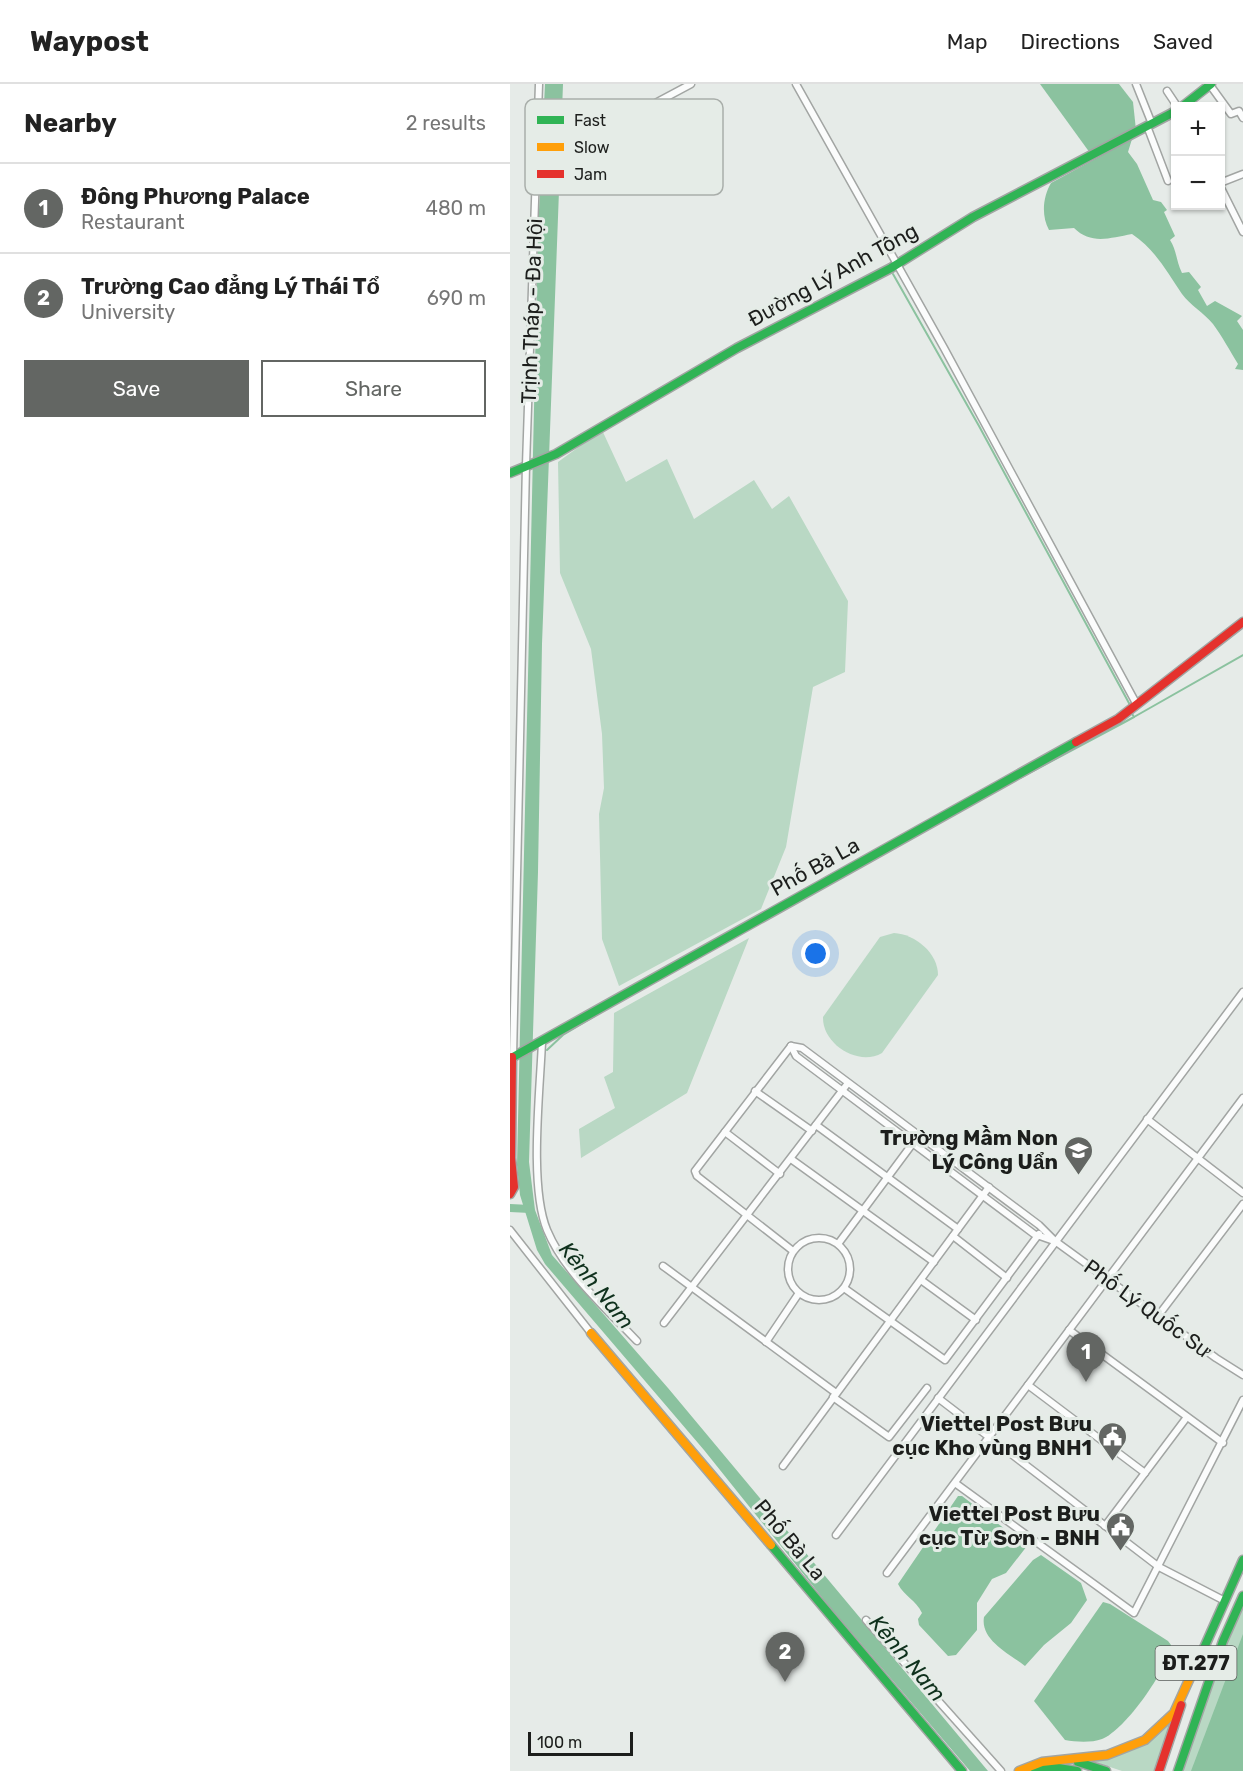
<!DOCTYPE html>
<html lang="en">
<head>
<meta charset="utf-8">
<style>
  body { margin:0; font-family:Rubik,sans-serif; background:#f2f2f2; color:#222 }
  .controls { position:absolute; right:18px; top:18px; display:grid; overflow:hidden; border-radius:0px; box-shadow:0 2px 4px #0004 }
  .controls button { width:54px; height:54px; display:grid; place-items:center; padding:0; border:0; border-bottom:2px solid #e0e0e0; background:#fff; color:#222; font:30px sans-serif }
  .scale { position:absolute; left:18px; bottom:15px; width:105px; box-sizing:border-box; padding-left:6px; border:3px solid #1c1e1c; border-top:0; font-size:16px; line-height:21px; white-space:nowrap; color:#1c1e1c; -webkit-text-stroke:4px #e5ece7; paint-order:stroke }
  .you { position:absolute; left:306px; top:870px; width:21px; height:21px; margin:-15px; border:4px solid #fff; border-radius:50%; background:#1a73e8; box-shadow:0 0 0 9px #1a73e833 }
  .badge { display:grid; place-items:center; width:39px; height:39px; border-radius:50%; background:#636663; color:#fff; font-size:20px; font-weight:700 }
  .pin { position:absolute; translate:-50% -50px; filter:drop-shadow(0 2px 3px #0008) }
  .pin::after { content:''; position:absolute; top:32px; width:21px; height:18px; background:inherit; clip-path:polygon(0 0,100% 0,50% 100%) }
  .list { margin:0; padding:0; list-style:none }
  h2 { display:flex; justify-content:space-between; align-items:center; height:78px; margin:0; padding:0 24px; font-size:26px }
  h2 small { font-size:20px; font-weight:400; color:#767676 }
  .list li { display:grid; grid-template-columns:39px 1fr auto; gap:18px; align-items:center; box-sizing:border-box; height:90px; padding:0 24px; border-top:2px solid #e0e0e0 }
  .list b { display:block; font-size:22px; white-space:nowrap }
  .list p { margin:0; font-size:20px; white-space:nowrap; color:#767676 }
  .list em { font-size:20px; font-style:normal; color:#767676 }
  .actions { display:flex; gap:12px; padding:18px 24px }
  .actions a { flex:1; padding:14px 0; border:2px solid #636663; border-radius:0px; text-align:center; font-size:21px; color:#636663 }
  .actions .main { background:#636663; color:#fff }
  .map { position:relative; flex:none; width:733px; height:1687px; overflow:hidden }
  header { display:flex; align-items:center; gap:36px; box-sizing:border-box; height:84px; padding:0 30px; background:#fff; border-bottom:2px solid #e0e0e0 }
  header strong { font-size:28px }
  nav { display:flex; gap:33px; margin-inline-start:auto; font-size:21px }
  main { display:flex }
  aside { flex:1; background:#fff }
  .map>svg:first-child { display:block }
  .green { fill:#b9d8c4 }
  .water { fill:#8bc29f }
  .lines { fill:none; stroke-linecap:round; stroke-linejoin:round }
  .stream { stroke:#8bc29f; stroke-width:2 }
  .canal { stroke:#8bc29f; stroke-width:8 }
  .street-casing { stroke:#a2a5a3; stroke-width:9 }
  .fast-casing { stroke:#a2a5a3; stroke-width:11 }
  .slow-casing { stroke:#a2a5a3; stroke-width:11 }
  .jam-casing { stroke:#a2a5a3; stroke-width:11 }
  .street { stroke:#fbfcfc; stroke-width:6 }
  .fast { stroke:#30b455; stroke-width:8 }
  .slow { stroke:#ff9f0a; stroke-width:8 }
  .jam { stroke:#e5322d; stroke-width:8 }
  .labels { text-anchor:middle; stroke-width:6; stroke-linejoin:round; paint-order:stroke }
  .shield { fill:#e5ece7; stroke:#585c59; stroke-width:1.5 }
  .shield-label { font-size:20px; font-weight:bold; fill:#1c1e1c }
  .street-label { font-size:21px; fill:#1c1e1c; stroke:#e5ece7 }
  .poi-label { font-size:21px; font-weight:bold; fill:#1c1e1c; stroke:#e5ece7; text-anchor:end }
  .water-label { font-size:22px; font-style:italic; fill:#0f311d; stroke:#e5ece7 }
  .key { fill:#e5ece7; stroke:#a9aeaa; stroke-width:1.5 }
  .key-label { font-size:16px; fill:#1c1e1c }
</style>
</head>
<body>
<header>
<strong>Waypost</strong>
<nav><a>Map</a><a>Directions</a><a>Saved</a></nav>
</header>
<main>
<aside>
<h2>Nearby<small>2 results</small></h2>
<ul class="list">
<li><span class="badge">1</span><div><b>Đông Phương Palace</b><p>Restaurant</p></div><em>480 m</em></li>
<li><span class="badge">2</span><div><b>Trường Cao đẳng Lý Thái Tổ</b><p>University</p></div><em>690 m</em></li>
</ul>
<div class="actions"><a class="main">Save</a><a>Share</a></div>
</aside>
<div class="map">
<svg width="733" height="1687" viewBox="0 0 733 1687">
  <rect width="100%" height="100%" fill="#e6ebe8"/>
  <g class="green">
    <polygon points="92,346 116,398 157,375 184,435 244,396 262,425 279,412 338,517 335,588 303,603 276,763 251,825 109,902 92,855 89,730 94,704 92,650 81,565 50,489 48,378"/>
    <path d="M384,849C405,850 428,869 428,891L372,969C348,983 312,960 313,933L370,853Z"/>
    <polygon points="239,854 177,1009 71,1074 69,1045 105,1024 94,993 103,988 104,929"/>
    <polygon points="733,1522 733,1687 672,1687 717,1559"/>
    <polygon points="663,1636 645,1687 612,1687 585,1678"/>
  </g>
  <g class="water">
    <polygon points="35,0 53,0 32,560 28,788 19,1078 25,1126 42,1171 158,1304 478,1687 460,1687 319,1522 194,1366 35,1180 27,1166 10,1111 7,1081 28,147"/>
    <polygon points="530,0 609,0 623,18 626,46 580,69"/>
    <path d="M622,55L618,68L627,80L643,116L651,118L657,126L654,128L665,152L660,156C667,167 666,177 672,189L679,188L691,203L688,206L697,222L705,217L732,232L727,237L733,246V286L725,285L728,280C720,267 712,252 703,240C694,229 680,221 672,210C657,188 645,165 622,150C600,154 581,161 564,144L539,146C531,131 533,113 541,99Z"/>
    <path d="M448,1412H452L517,1462L496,1489L482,1495L467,1519V1546L446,1571L438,1572L409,1541L408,1535L412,1529C406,1516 394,1512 388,1500Z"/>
    <path d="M531,1471L571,1499L577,1516L561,1539L534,1561L515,1582C500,1570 470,1556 474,1533L523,1476Z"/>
    <path d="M593,1518L600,1520L658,1557L661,1561C658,1585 615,1646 592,1655C581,1659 566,1658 555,1656L524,1617Z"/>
    <polygon points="733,1550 733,1687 681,1687"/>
  </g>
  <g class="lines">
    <g class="stream">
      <polyline points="383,190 469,342 620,621"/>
      <polyline points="624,633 733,571"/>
      <polyline points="510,694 613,639 624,633 621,628"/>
      <polyline points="37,966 53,951 85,932"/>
    </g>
    <polyline class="canal" points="0,1124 20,1125"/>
    <defs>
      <g id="street">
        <polyline points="286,0 434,264 627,621"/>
        <polyline points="626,0 642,40"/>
        <polyline points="700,1 721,30 729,27 733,34"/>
        <polyline points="657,7 667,22"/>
        <polyline points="123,31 181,0"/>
        <polyline points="637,42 658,97"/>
        <polyline points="710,99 733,90"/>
        <polyline points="710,102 733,148"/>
        <path d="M32,958C30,1007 19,1102 37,1146C55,1189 96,1224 127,1257"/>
        <polyline points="281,962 292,964 529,1141 545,1157 706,1274 733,1291"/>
        <polyline points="281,962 286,972 524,1150 544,1157"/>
        <polyline points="281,962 185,1087 187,1092 283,1167"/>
        <polyline points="3,973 16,381 29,0"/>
        <polyline points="245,1007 302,1047"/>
        <polyline points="637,1035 733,1109"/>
        <polyline points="306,1041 448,1145"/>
        <polyline points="215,1048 270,1090"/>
        <polyline points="281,1075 424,1178"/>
        <polyline points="0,1146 81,1249"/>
        <polyline points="443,1152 497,1194"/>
        <circle cx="309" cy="1185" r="31"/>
        <polyline points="328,1160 409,1051"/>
        <polyline points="153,1182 326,1309"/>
        <polyline points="411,1196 466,1236"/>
        <polyline points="334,1204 435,1276 529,1150"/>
        <polyline points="648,1232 733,1120"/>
        <polyline points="154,1239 338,999"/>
        <polyline points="559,1246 713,1359"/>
        <polyline points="256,1258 289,1209"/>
        <polyline points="518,1301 635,1389"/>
        <polyline points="323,1313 379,1353 417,1304"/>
        <polyline points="428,1314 649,1483 713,1516"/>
        <polyline points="273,1382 479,1103"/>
        <polyline points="445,1399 624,1529 733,1316"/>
        <polyline points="595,1442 677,1333"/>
        <polyline points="326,1451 733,908"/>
        <polyline points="377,1489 733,1014"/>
        <polyline points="356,1536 491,1687"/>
      </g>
      <g id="fast">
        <polyline points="673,22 701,0"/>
        <polyline points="0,389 46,370 227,264 381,184 463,133 666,27"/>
        <polyline points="3,973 566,658"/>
        <polyline points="261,1461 452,1687"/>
        <polyline points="682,1591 733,1476"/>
        <polyline points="568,1678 596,1687"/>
        <polyline points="525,1687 542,1683 567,1687"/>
        <polyline points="668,1687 713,1557 733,1512"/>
      </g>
      <g id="slow">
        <polyline points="81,1249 261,1461"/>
        <polyline points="509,1687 532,1678 597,1671 635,1656 664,1629 683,1587"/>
      </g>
      <g id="jam">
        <polyline points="566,658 608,635 733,538"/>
        <polyline points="0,1110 4,1103 1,1074 2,973"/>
        <polyline points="649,1687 671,1621"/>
      </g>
    </defs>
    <use href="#street" class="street-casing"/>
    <use href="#fast" class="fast-casing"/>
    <use href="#slow" class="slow-casing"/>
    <use href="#jam" class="jam-casing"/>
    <use href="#street" class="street"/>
    <use href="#fast" class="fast"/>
    <use href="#slow" class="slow"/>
    <use href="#jam" class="jam"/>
  </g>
  <defs>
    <symbol id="school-pin" viewBox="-11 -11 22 30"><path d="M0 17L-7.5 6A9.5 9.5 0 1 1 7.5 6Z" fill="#636663" stroke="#e5ece7"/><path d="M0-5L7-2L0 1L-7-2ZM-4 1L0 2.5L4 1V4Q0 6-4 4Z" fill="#fff"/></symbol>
    <symbol id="civic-pin" viewBox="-11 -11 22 30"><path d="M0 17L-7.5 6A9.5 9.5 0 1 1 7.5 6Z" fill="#636663" stroke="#e5ece7"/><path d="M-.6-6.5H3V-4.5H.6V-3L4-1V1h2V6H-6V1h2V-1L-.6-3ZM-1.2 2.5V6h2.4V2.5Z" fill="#fff"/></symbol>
  </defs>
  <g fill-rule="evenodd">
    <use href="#school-pin" x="552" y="1050" width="33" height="45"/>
    <use href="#civic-pin" x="586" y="1336" width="33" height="45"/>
    <use href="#civic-pin" x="594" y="1426" width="33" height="45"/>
  </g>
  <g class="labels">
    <rect class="shield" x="645.5" y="1562" width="81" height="34" rx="4.5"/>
    <g class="shield-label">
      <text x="686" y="1586">ĐT.277</text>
    </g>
    <g class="street-label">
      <text transform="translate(323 191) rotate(-29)" y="7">Đường Lý Anh Tông</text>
      <text transform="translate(22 227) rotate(-88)" y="7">Trịnh Tháp - Đa Hội</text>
      <text transform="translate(305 783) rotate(-29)" y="7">Phố Bà La</text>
      <text transform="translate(638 1225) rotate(36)" y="7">Phố Lý Quốc Sư</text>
      <text transform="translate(280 1456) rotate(50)" y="7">Phố Bà La</text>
    </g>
    <g class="poi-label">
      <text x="548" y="1061">Trường Mầm Non<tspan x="548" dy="24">Lý Công Uẩn</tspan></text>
      <text x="582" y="1347">Viettel Post Bưu<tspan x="582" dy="24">cục Kho vùng BNH1</tspan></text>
      <text x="590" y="1437">Viettel Post Bưu<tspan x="590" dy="24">cục Từ Sơn - BNH</tspan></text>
    </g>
    <g class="water-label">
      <text transform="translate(87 1201) rotate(51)" y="8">Kênh Nam</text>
      <text transform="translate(398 1574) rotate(50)" y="8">Kênh Nam</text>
    </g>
  </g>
  <rect x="15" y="15" width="198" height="96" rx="9" class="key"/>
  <rect x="27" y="32" width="27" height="8" fill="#30b455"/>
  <rect x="27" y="59" width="27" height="8" fill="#ff9f0a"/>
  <rect x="27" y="86" width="27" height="8" fill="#e5322d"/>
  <g class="key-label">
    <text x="64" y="42">Fast</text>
    <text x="64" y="69">Slow</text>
    <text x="64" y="96">Jam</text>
  </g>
</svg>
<div class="controls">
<button>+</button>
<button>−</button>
</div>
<div class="scale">100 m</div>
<div class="you"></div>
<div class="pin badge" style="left:576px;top:1298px">1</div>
<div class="pin badge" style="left:275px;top:1598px">2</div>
</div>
</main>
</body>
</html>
